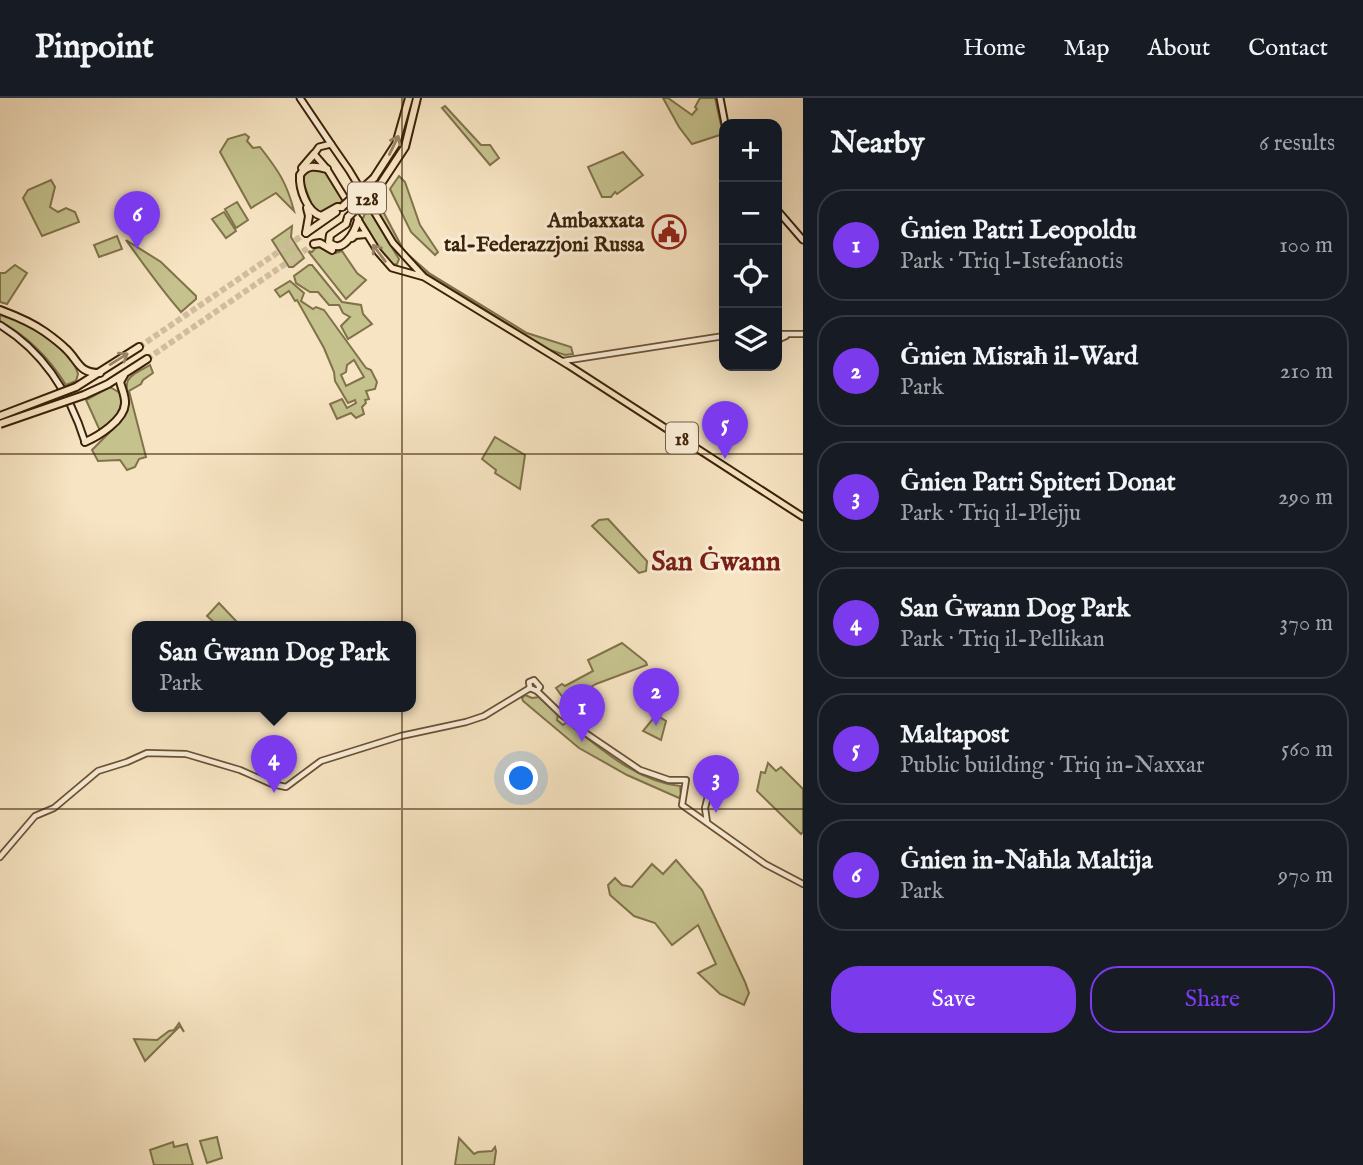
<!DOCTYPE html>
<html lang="en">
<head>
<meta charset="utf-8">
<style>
  body { margin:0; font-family:"IM FELL English",serif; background:#20242c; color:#f1f3f6 }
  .controls { position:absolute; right:21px; top:21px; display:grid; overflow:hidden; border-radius:14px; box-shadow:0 7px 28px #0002 }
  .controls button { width:63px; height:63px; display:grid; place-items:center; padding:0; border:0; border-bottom:2px solid #363941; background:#171b24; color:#f1f3f6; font:35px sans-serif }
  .you { position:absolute; left:522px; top:681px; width:24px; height:24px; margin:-18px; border:5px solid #fff; border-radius:50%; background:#1a73e8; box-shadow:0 0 0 10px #1a73e833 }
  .badge { display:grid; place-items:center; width:46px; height:46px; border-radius:50%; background:#7c3aed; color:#fff; font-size:23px; font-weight:700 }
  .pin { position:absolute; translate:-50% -58px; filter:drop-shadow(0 2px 4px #0008) }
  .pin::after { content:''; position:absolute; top:37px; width:24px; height:21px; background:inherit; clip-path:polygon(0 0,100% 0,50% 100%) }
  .popup { position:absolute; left:132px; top:523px; width:284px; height:91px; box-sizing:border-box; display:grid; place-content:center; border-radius:14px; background:#171b24; filter:drop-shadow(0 2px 5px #0005); font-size:23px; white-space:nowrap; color:#9ea1a6 }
  .popup b { font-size:26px; color:#f1f3f6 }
  .popup::after { content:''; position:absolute; left:50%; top:100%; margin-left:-14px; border:14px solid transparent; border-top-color:#171b24 }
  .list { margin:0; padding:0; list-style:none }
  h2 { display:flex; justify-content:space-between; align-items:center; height:91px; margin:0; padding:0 28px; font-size:30px }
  h2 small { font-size:23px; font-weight:400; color:#9ea1a6 }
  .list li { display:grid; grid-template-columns:46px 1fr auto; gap:21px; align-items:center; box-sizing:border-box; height:112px; margin:0 14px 14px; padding:0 14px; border:2px solid #363941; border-radius:28px }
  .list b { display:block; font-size:26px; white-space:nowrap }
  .list p { margin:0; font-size:23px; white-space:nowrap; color:#9ea1a6 }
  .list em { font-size:23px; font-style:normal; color:#9ea1a6 }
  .actions { display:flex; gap:14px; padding:21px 28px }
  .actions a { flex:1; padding:16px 0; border:2px solid #7c3aed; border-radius:28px; text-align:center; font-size:24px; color:#7c3aed }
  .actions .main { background:#7c3aed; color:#fff }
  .icon { flex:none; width:38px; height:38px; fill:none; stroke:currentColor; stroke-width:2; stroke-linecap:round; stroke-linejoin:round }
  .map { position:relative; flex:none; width:803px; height:1067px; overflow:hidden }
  header { display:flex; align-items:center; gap:42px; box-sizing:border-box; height:98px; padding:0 35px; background:#171b24; border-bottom:2px solid #363941 }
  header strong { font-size:33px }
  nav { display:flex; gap:38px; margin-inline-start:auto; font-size:24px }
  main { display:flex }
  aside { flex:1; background:#171b24 }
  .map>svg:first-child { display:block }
  .green { fill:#c5c28e; stroke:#80724a; stroke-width:2; fill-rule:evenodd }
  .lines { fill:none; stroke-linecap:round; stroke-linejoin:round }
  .trunk-tunnel { stroke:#d1bd9d; stroke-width:6; stroke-dasharray:6 3; stroke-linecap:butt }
  .tertiary-casing { stroke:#6a5236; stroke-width:8 }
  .secondary-casing { stroke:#3b2107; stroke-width:9 }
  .primary-casing { stroke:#3b2107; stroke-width:9 }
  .trunk-casing { stroke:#3b2107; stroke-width:10 }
  .tertiary { stroke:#faedd7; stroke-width:4.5 }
  .secondary { stroke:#faedd7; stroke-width:5 }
  .primary { stroke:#f7e4c2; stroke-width:5 }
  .trunk { stroke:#f7e4c2; stroke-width:6 }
  .trunk-bridge-casing { stroke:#3b2107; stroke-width:10; stroke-linecap:butt }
  .trunk-bridge { stroke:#f7e4c2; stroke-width:6 }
  .oneway { stroke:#998264 }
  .grid { fill:none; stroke:#3b2107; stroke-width:2; stroke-opacity:0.55 }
  .labels { text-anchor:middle; stroke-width:6; stroke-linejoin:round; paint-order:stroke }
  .shield { fill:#faedd7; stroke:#745e45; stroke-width:2 }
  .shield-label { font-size:19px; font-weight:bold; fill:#3b2107 }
  .poi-label { font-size:21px; font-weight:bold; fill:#3b2107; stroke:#faedd7; text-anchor:end }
  .district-label { font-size:28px; font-weight:bold; fill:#7a1f14; stroke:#faedd7 }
</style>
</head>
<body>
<header>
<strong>Pinpoint</strong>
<nav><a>Home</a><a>Map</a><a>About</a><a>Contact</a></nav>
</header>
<main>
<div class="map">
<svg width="803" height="1067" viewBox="0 0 803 1067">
  <rect width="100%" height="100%" fill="#f7e4c2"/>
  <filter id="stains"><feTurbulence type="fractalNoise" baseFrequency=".00286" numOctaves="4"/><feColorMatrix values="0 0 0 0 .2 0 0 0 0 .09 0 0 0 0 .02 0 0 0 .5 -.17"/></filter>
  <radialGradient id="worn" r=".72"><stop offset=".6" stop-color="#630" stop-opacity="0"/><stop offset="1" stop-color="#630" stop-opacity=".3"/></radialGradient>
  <g class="green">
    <polygon points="663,0 668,0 692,17 697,11 695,9 700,0 715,0 723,36 692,46 679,29"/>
    <polygon points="445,8 481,47 490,47 499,60 490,67 442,10"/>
    <path d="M245,36L249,39L247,43L253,50L260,49C278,72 287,85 294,113L276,95L251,110L220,54L228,41Z"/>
    <polygon points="623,54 643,77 617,96 615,94 611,99 602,99 588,69"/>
    <polygon points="319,70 327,75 345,102 322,115 313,110 302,81 307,73"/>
    <polygon points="399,78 405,84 420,127 438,154 435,157 411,134 390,91"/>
    <polygon points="51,82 55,89 50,109 58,114 66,110 75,114 79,124 42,138 23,100 28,92"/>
    <polygon points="376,100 404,153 429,175 527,235 571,249 573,256 565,257 547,251 414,167 402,155 371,105"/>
    <polygon points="237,104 248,122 236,130 225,111"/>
    <polygon points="368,110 399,161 397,166 391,167 387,164 362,122"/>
    <polygon points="224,114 236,133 226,140 212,121"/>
    <polygon points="292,128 291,139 304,160 293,169 289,169 272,142"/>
    <polygon points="117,138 122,151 99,159 94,147"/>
    <path d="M126,142L161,164L196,198V201L181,214C160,190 144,167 126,142Z"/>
    <polygon points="320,145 336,155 342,153 357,175 366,182 346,201 308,153 312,154"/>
    <polygon points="15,167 27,175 7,206 0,204 0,175 5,175"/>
    <polygon points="309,167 312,167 342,204 361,207 363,216 372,226 348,241 341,228 350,219 343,215 339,207 329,207 318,194 310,194 296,185 294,178"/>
    <path d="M290,183L304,195L301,203L313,211L316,209L324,212L366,270L371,272L377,284L375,291L366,293L369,301L365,302L366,305L362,309L364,316L356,320L351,315L337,321L330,306L342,301L347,310L356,305L355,302L348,305L335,283L334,274L324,250L297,202L295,203L289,193L280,199L275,192ZM354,262L364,279L346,288L341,277L346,274L347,267Z"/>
    <path d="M0,217C27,226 70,247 78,276L76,283L66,287C50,261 27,238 0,223Z"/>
    <path d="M150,267L153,275L143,282L141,286L129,293L146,359L139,361L135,369L127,372L120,362L98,363L92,352L120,324L129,306C123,279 127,280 150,267Z"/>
    <path d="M110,289L120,295C125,313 112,323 101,335L86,302Z"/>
    <polygon points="495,339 525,357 520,391 495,375 496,372 482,361"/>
    <polygon points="608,421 647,463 646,473 639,475 592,428 599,422"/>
    <polygon points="219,505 238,525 235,529 219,529 207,518"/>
    <polygon points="622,545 646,564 647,567 596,586 566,604 556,590 562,586 565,588 593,573 588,562"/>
    <path d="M525,597L532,600L539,599L558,617L557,622L563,627L567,624C601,651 636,683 680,688L681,698L679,700L627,677L579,650L523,603L522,600Z"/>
    <polygon points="656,617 666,623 661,642 643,633"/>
    <polygon points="768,665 776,673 781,669 803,691 803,734 801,736 757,693 761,674 765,675"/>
    <polygon points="676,762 702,792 745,884 749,895 744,907 720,896 698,875 716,866 698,827 672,847 655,825 634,818 610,797 608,787 615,780 622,787 632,789 652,766 663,776"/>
    <polygon points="179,925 184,934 180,928 145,963 134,941 157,942 169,933 174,932"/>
    <polygon points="217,1039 222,1060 207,1065 200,1043"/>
    <polygon points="459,1040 474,1056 478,1054 492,1053 495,1049 496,1053 494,1067 455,1067"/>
    <polygon points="173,1044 174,1049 187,1046 193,1067 154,1067 150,1052"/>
  </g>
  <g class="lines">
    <g class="trunk-tunnel">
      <polyline points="139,249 306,135"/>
      <polyline points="147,261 314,146"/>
    </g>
    <defs>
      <g id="tertiary">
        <polyline points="777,236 803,236"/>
        <polyline points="777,242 786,238"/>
        <polyline points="563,263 724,238"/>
        <polyline points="530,590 537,593 562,617 587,636 640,672 669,682 686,682 682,707 765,766 803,786"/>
        <polyline points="530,590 529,584 534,582 540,589 537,593"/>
        <polyline points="707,724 705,710 713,678"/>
        <polyline points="0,759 35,718 54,710 98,673 127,664 147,655 186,656 240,672 272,686 286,689 321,663 401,638 466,624 484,618 530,590"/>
      </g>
      <g id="secondary">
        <polyline points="300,0 331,46"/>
        <polyline points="720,0 725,26"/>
        <polyline points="777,112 803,142"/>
        <path d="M0,227C44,254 70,296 85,344"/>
      </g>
      <polyline id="primary" points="424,179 392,170 378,154 327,71 314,56 319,49 331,46 349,72 393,145 424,179 568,267 803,419"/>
      <g id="trunk">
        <polyline points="302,70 314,56"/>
        <path d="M327,71C316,68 307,66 300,77C299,91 307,114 321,118L337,109H342"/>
        <polyline points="374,80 396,46 409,0"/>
        <polyline points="378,90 405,49 417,0"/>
        <path d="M348,119L346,126L330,137L329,144C341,158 355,135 358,122"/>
        <polyline points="306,135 309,118 307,110"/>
        <polyline points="306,135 336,114"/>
        <polyline points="352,140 355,137 366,136"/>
        <polyline points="314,146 320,145 332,152"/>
        <path d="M0,212C16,218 31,224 45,234C52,239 60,245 66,251C79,263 78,275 100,275"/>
        <polyline points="76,289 139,249"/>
        <polyline points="84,297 108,286 147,261"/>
        <path d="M85,344C99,338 124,322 125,306C126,300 122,291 120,284L124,277"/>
      </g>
    </defs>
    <use href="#tertiary" class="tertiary-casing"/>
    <use href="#secondary" class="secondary-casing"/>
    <use href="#primary" class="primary-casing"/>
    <use href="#trunk" class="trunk-casing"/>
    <use href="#tertiary" class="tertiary"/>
    <use href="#secondary" class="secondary"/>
    <use href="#primary" class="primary"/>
    <use href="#trunk" class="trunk"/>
    <defs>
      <g id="trunk-bridge">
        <polyline points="342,109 374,80"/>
        <polyline points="348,119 378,90"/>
        <polyline points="0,318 76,289"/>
        <polyline points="0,326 84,297"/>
      </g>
    </defs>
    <use href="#trunk-bridge" class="trunk-bridge-casing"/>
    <use href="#trunk-bridge" class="trunk-bridge"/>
  </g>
  <defs><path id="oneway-shaft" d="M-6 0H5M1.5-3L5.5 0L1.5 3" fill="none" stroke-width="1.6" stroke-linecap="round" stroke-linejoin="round" transform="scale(1.75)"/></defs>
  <g class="oneway">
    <use href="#oneway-shaft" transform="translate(394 47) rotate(-64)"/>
    <use href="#oneway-shaft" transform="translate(379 155) rotate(-127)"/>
    <use href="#oneway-shaft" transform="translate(119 261) rotate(-32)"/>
  </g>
  <path class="grid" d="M402,0V1067M0,356H803M0,711H803"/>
  <defs>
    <symbol id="civic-ring" viewBox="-11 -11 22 22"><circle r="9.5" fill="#faedd7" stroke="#8f2418" stroke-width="1.5"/><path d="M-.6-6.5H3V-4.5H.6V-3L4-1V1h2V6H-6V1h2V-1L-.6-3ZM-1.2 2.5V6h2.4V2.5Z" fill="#8f2418"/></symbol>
  </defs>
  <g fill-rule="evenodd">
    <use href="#civic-ring" x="650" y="115" width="38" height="38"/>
  </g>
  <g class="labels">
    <g class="shield">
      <rect x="348" y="84.5" width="38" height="31" rx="5"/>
      <rect x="666" y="324.5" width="32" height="31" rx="5"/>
    </g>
    <g class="shield-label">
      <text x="367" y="107">128</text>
      <text x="682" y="347">18</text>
    </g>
    <g class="poi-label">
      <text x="644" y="129">Ambaxxata<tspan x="644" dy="24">tal-Federazzjoni Russa</tspan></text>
    </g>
    <g class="district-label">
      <text x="716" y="472">San Ġwann</text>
    </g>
  </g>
  <rect width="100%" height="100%" filter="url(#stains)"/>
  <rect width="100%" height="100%" fill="url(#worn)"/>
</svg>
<div class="controls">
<button>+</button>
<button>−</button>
<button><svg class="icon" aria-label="locate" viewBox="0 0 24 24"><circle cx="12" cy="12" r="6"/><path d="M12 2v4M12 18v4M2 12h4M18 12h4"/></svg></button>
<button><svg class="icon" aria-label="layers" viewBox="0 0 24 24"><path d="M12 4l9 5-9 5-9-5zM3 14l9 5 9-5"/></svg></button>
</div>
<div class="you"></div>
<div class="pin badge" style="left:582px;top:644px">1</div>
<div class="pin badge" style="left:656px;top:628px">2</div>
<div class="pin badge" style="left:716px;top:715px">3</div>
<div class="pin badge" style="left:274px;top:695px">4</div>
<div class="popup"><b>San Ġwann Dog Park</b>Park</div>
<div class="pin badge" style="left:725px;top:361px">5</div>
<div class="pin badge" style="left:137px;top:151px">6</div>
</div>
<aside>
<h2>Nearby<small>6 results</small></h2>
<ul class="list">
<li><span class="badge">1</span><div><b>Ġnien Patri Leopoldu</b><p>Park · Triq l-Istefanotis</p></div><em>100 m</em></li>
<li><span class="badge">2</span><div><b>Ġnien Misraħ il-Ward</b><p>Park</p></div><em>210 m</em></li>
<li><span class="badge">3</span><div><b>Ġnien Patri Spiteri Donat</b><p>Park · Triq il-Plejju</p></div><em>290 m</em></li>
<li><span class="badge">4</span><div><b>San Ġwann Dog Park</b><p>Park · Triq il-Pellikan</p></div><em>370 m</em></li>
<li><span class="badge">5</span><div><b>Maltapost</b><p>Public building · Triq in-Naxxar</p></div><em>560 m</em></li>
<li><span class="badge">6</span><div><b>Ġnien in-Naħla Maltija</b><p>Park</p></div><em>970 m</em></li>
</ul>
<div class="actions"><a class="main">Save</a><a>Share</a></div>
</aside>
</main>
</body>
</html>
